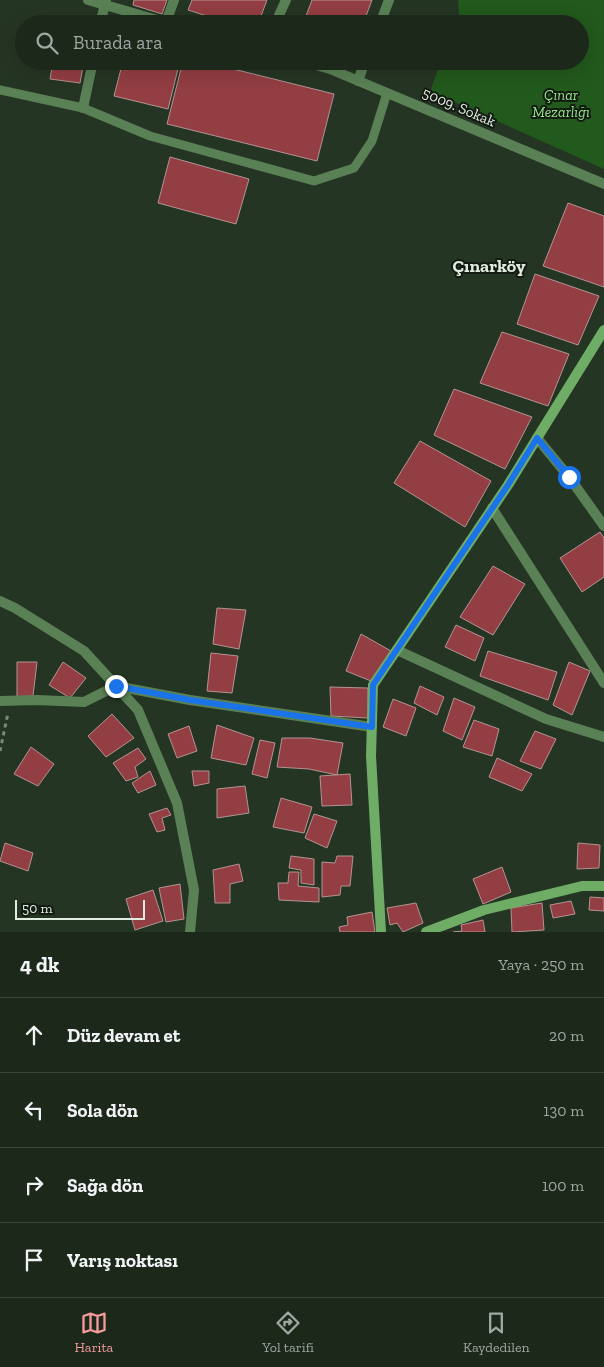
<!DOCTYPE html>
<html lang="tr">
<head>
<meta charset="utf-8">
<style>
  body { margin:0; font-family:"Zilla Slab",serif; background:#293427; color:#f1f3f6 }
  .scale { position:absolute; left:15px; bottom:12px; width:130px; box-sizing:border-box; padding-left:5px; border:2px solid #e1ece0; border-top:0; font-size:14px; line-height:18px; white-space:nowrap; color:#e1ece0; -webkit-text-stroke:4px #131a12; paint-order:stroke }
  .stop { position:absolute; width:15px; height:15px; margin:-11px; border:4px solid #1a73e8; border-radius:50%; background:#fff }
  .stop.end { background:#1a73e8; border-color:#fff; box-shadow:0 1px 5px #0008 }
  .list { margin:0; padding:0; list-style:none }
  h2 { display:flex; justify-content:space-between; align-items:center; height:65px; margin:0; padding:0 20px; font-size:21px }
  h2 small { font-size:16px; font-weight:400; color:#a0a6a2 }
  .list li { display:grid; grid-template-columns:32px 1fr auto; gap:15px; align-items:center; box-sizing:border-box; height:75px; padding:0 20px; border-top:1px solid #3a4439 }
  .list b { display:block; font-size:19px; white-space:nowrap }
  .list em { font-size:16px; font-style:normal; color:#a0a6a2 }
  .icon { flex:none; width:28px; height:28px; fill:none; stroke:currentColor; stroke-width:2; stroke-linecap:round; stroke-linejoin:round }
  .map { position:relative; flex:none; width:604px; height:932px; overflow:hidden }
  .search { position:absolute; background:#1c281a; box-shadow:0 5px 20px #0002; left:15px; right:15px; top:15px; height:55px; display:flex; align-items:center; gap:12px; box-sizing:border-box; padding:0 18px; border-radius:28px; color:#a0a6a2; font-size:19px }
  .sheet { height:365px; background:#1c281a }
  nav { display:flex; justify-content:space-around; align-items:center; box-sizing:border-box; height:70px; border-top:1px solid #3a4439; background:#1c281a; font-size:14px; color:#a0a6a2 }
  nav a { display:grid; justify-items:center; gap:2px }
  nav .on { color:#f59b9c }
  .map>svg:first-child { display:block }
  .green { fill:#22591c }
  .building { fill:#933e43; stroke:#b39493 }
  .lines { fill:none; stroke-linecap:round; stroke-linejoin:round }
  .path { stroke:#7c8a7b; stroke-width:3; stroke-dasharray:4 4; stroke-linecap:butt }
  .lane { stroke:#5a8055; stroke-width:9 }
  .street { stroke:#5a8055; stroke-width:10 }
  .secondary { stroke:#6fad67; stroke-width:10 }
  .route { stroke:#1a73e8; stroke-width:6 }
  .labels { text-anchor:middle; stroke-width:4; stroke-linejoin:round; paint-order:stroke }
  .park-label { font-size:15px; font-style:italic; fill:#95e58b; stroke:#131a12 }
  .street-label { font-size:15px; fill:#e1ece0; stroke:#131a12 }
  .quarter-label { font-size:18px; font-weight:bold; fill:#e1ece0; stroke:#131a12 }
</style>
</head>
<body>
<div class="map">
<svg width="604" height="932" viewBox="0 0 604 932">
  <rect width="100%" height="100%" fill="#253523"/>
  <polygon class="green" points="458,0 604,0 604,169 430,91 441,61 580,61 580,24 455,24 459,14"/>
  <g class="building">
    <polygon points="134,0 167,0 162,14 133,5"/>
    <polygon points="192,0 267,0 258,24 232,24 188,10"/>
    <polygon points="312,0 372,0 363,24 303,24"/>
    <polygon points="53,61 84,61 80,83 50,79"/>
    <polygon points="123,61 180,61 168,109 114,96"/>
    <polygon points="183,61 201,61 334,94 317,161 167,124"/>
    <polygon points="170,157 249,179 236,224 158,203"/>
    <polygon points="568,203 604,216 604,287 543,266"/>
    <polygon points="535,274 599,296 578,345 517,324"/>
    <polygon points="502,332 569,354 548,406 480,383"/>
    <polygon points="454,389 532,417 505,469 434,435"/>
    <polygon points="420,441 491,481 465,527 394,483"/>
    <polygon points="600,532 604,538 604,577 582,592 560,558"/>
    <polygon points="493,566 525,584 493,635 460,617"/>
    <polygon points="217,608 246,610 239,649 213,644"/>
    <polygon points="456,625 484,638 475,661 445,647"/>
    <polygon points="361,634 391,651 371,681 346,671"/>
    <polygon points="488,651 557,672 548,700 480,676"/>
    <polygon points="211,653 238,656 232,693 207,691"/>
    <polygon points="17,662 37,662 33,696 17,697"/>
    <polygon points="63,662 86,678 70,698 49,685"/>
    <polygon points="569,662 590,671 572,715 553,705"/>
    <polygon points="420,686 444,697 437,715 414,703"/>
    <polygon points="330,687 368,688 368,718 331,716"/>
    <polygon points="454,698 475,707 462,740 443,731"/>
    <polygon points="393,699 416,708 406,736 383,727"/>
    <polygon points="112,714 134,738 106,757 88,736"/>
    <polygon points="474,720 499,729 492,756 463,747"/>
    <polygon points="217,725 254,738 246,765 211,758"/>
    <polygon points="189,726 197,751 177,758 168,734"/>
    <polygon points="535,731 556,739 541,769 520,761"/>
    <polygon points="282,738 310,738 343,743 337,775 309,769 277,767"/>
    <polygon points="260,740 275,743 267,778 252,774"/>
    <polygon points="31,747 54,764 38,786 14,774"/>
    <polygon points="138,748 146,759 135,767 138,777 126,781 113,763"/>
    <polygon points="497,758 532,774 522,791 489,777"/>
    <polygon points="150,771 156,785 138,793 132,783"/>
    <polygon points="192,771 209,771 209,783 194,786"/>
    <polygon points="350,774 352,805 322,806 320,776"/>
    <polygon points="245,786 249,813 217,818 217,789"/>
    <polygon points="281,798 312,807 304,833 273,827"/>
    <polygon points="167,808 171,815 162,818 165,830 157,832 149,814"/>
    <polygon points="314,814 337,821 327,848 305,838"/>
    <polygon points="5,843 33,853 28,871 0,861"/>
    <polygon points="578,843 600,845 599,868 577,869"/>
    <polygon points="291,856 314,859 314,885 301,883 301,870 289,868"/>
    <polygon points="337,856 353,856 350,886 341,886 340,895 322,897 322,862 335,863"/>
    <polygon points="239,864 243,881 230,884 230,903 215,903 213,870"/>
    <polygon points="502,867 511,892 483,904 473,879"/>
    <polygon points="289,872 299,872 298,886 319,888 319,902 279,900 278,883 288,883"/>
    <polygon points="180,884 184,919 166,922 159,888"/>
    <polygon points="153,890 163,921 135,930 126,899"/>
    <polygon points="590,897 604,898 604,911 589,910"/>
    <polygon points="571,901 575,914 553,918 550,905"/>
    <polygon points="416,903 423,923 403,932 397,923 390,925 387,908"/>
    <polygon points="542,903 544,930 512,932 511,908"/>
    <polygon points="372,912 375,932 340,932 339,927 348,925 347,917"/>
    <polygon points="483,920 485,932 453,932 462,931 461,925"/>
  </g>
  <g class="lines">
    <polyline class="path" points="0,751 8,713"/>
    <polyline class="lane" points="0,90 83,108 150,136 314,181 354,168 372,141 387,93"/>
    <g class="street">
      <polyline points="88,0 171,24"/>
      <polyline points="166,22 174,0"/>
      <polyline points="100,24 106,0"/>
      <polyline points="275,24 286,0"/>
      <polyline points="380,24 389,0"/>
      <polyline points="302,61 330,69 604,184"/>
      <polyline points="358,81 365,61"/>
      <polyline points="83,108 93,61"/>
      <polyline points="537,438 569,477 604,526"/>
      <polyline points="492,508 604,683"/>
      <polyline points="0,601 15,608 84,651 138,710 177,803 194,890 190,932"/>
      <polyline points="397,650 546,719 604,737"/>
      <polyline points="0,701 37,700 84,702 116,686 190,700 372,727"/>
    </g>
    <g class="secondary">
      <polyline points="381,932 371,756 373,685 508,485 604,330"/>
      <polyline points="426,932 484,910 582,886 604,886"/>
    </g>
  </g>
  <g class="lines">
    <polyline class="route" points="116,686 190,700 372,727 373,685 508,485 537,438 569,477"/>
  </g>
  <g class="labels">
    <g class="park-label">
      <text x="561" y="100">Çınar<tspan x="561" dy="17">Mezarlığı</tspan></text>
    </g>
    <g class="street-label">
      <text transform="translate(459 107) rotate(23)" y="5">5009. Sokak</text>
    </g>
    <g class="quarter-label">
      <text x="489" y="272">Çınarköy</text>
    </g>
  </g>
</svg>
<div class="scale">50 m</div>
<div class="stop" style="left:569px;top:477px"></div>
<div class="stop end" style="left:116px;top:686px"></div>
<div class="search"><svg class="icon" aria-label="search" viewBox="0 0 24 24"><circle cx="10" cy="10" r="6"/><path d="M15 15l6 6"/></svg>Burada ara</div>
</div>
<section class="sheet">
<h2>4 dk<small>Yaya · 250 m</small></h2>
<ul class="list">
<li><svg class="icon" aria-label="ahead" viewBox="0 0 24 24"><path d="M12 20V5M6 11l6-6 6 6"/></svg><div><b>Düz devam et</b></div><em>20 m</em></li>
<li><svg class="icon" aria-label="left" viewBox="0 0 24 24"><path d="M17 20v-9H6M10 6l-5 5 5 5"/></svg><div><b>Sola dön</b></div><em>130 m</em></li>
<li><svg class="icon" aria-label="right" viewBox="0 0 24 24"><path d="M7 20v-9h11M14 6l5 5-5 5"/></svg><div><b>Sağa dön</b></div><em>100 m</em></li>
<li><svg class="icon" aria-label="arrive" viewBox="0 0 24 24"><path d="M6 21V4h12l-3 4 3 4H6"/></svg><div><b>Varış noktası</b></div></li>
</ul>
</section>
<nav>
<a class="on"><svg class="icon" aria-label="map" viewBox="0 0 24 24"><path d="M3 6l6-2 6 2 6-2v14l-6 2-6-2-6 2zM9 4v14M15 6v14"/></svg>Harita</a>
<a><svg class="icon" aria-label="directions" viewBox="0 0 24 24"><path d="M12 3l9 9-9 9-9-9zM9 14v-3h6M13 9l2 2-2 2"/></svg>Yol tarifi</a>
<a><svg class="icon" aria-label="saved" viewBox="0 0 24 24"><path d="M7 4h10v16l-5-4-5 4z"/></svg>Kaydedilen</a>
</nav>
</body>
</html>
